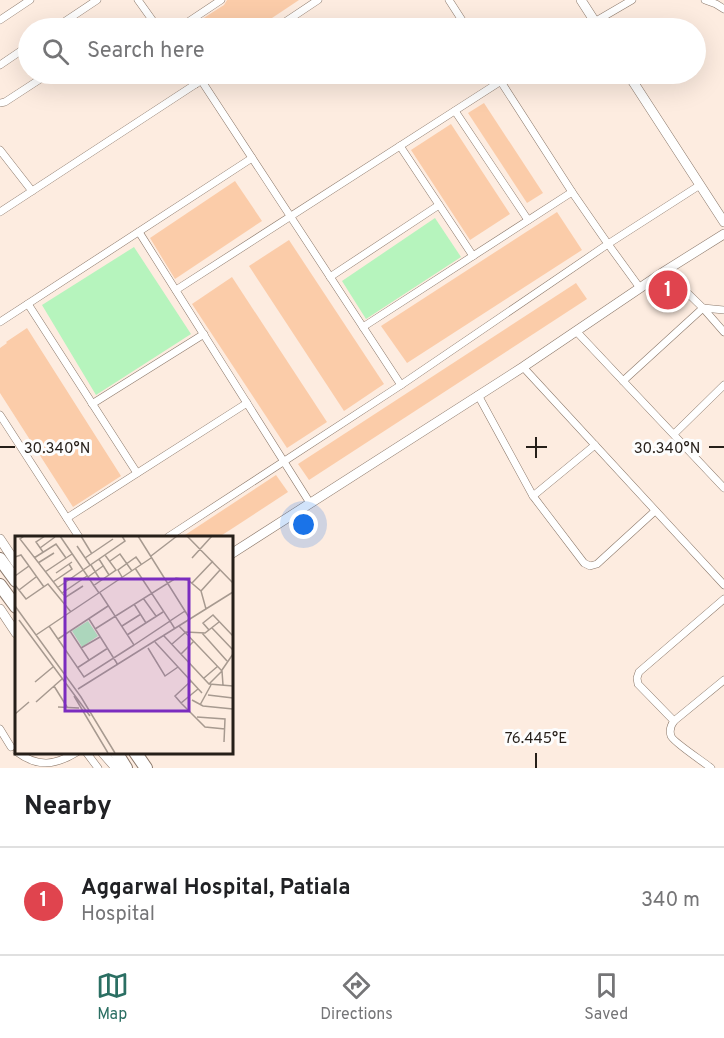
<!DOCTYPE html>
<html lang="en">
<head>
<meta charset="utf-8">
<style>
  body { margin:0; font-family:Overpass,sans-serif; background:#f6f6f6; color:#202124 }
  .you { position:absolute; left:304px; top:525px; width:21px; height:21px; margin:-15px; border:4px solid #fff; border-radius:50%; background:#1a73e8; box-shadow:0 0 0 9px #1a73e833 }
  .badge { display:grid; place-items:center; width:39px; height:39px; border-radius:50%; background:#2b6f63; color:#fff; font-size:20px; font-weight:700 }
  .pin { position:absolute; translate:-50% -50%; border:3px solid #fff; box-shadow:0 2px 6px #0006 }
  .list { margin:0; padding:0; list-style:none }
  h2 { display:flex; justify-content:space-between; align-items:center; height:78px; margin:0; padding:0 24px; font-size:26px }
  h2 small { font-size:20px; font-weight:400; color:#757577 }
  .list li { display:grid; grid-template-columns:39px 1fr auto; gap:18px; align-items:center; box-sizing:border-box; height:108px; padding:0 24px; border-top:2px solid #e0e0e0 }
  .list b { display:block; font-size:22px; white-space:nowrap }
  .list p { margin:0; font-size:20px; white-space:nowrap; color:#757577 }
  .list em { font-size:20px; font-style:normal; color:#757577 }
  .icon { flex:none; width:33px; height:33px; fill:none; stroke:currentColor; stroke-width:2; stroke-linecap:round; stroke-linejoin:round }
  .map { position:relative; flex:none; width:724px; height:768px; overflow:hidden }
  .search { position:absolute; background:#fff; box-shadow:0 6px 24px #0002; left:18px; right:18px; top:18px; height:66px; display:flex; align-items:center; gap:15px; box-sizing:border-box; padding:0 21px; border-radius:33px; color:#757577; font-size:22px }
  .sheet { height:186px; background:#fff }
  nav { display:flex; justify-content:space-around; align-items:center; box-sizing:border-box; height:84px; border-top:2px solid #e0e0e0; background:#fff; font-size:16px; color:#757577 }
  nav a { display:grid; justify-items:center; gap:3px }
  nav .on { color:#2b6f63 }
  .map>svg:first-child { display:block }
  .green { fill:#b6f4bd }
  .building { fill:#fbcca9 }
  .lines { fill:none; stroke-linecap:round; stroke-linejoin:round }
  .street-casing { stroke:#8b786a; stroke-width:8 }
  .secondary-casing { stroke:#8b786a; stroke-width:10 }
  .highway-casing { stroke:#8b786a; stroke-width:14 }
  .street { stroke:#fff; stroke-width:7 }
  .secondary { stroke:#fff; stroke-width:9 }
  .highway { stroke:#fff; stroke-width:12 }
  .ticks { fill:none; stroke:#261f19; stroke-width:2 }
  .inset-road { fill:none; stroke:#a79a90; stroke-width:1.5 }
  .view { fill:#7b2cbf; fill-opacity:0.15; stroke:#7b2cbf; stroke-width:3 }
  .inset-edge { fill:none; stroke:#261f19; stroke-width:3 }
  .ticks-label { font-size:15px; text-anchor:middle; fill:#261f19; stroke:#fdfdfd; stroke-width:6; stroke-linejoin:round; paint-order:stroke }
</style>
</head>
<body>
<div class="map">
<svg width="724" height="768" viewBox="0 0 724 768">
  <rect width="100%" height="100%" fill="#fdece0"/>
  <g class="green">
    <polygon points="435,218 461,257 366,319 342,281"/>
    <polygon points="134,247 191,334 96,395 42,305"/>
  </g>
  <g class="building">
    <polygon points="227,0 299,0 257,28 188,28 224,5"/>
    <polygon points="484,103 543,193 527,203 468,113"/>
    <polygon points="451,124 510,214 470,240 411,150"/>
    <polygon points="235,181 262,221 175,279 150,238"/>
    <polygon points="557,212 582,250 407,363 381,326"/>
    <polygon points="289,240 384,384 344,411 249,266"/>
    <polygon points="232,277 327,422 287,448 192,304"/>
    <polygon points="667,282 679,293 670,302 659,290"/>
    <polygon points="576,283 587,299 309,480 298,464"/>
    <polygon points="27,328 121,476 73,507 0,393 0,348 7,343 6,342"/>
    <polygon points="276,475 288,492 233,528 219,537 182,537"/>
  </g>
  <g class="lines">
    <defs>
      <g id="street">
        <polyline points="138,0 158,28"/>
        <polyline points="449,0 467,28"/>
        <polyline points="705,0 716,4 724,9"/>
        <polyline points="0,20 30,0"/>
        <polyline points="55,28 97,0"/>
        <polyline points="179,28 221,0"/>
        <polyline points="276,28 318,0"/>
        <polyline points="584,28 632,0"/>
        <polyline points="0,65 28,46"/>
        <polyline points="189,74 196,84"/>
        <polyline points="201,80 401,385 608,244 572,192 496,74"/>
        <polyline points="0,103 5,102 48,74"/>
        <polyline points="455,111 528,220"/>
        <polyline points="400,146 473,256"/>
        <polyline points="0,150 32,191"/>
        <polyline points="0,212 211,74"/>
        <polyline points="139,232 310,503"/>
        <polyline points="665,271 703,308 724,332"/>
        <polyline points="330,277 439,205"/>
        <polyline points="640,288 608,244 700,185"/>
        <polyline points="176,290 512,74"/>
        <polyline points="28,304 137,473"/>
        <polyline points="0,322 252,158"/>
        <polyline points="363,327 572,192"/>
        <polyline points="576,331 724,488"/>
        <polyline points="523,367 724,585"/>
        <polyline points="623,381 703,308 724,310"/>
        <polyline points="478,395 533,496 584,563 590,566 597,564 655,511"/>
        <polyline points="92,404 204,334"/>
        <polyline points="0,415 79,537"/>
        <polyline points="674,434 724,385"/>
        <polyline points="533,496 595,445"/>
        <polyline points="67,518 247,403"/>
        <polyline points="168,537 401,385"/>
        <polyline points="724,599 639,672 637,678 638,684 674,721 724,680"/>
        <path d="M674,721C671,725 669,730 671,736C673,742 704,762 711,768"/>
        <polyline points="0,729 11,747"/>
        <path d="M17,752C38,768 56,765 77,752"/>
        <polyline points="86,752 98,768"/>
      </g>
      <g id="secondary">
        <polyline points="581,0 599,28"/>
        <polyline points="628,74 724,222"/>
        <polyline points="0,539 16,563"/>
        <polyline points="231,554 523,367 665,271 724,234"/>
        <polyline points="0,609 16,633"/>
        <polyline points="102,752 116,768"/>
      </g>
      <g id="highway">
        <polyline points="0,559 16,581"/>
        <polyline points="0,585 16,607"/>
        <polyline points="116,752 126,768"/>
        <polyline points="135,752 146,768"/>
      </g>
    </defs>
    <use href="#street" class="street-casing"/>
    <use href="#secondary" class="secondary-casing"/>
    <use href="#highway" class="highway-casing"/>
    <use href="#street" class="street"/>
    <use href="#secondary" class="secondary"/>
    <use href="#highway" class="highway"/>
  </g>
  <path class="ticks" d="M536,437V458M0,447H15M526,447H547M709,447H724M536,753V768"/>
  <g transform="translate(15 536)">
    <rect width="218" height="218" fill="#fdece0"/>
    <path d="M73,85L83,100L67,111L57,95Z" fill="#b6f4bd"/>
    <path class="inset-road" d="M9,0L5,3L47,57L72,40M45,0L84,57M66,0L77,18M123,0L175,83M172,0L218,47M62,10L75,29M25,12L40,1M28,16L21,6L30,0M136,20L162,0M0,21L6,19L14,30M19,22L41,8L51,22M70,22L98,3M177,22L197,0M84,23L94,39M95,25L105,18L117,35M23,27L39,17M76,29L86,45M30,36L57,18M41,37L57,26M0,40L14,30L29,51M73,41L88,30M107,41L103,34L121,21L126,28M38,46L57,33L54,28M177,47L198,25M0,49L11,63L33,48L56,76M78,50L101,34L90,19M42,52L110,5L107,0M4,54L21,41M47,57L51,61L68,50M85,57L119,109L155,85L120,32M128,62L141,80M119,68L131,87M0,70L66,161L100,217M191,73L186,55L205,34M74,83L103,129M4,84L75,180M34,90L69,141L119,109M107,90L126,78M164,90L207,135L208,149M197,92L218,114M80,93L161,42L173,44L186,55M160,93L155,85L170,75M194,94L188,87L198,79L218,100M55,95L74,124M187,97L212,125M21,99L136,22M112,99L148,76M149,100L194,148L218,150M43,103L93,70M140,106L187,157M157,108L171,96L190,97L204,86M66,112L85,101M133,112L150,140L163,131M166,118L179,105M62,132L93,112M207,134L218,118M189,142L203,130M176,145L160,160L166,167L183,153M20,146L38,131M194,148L207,135M39,150L52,171M63,153L218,56M193,159L218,162M59,160L93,217M177,164L188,170L218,173M21,166L47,143M166,167L190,191L210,193M185,169L196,149M43,171L64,172M0,178L14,166M182,181L210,183L209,206"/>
    <path class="view" d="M50,43H174V175H50Z"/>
    <rect width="218" height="218" class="inset-edge"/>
  </g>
  <g class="ticks-label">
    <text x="57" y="453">30.340°N</text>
    <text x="667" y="453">30.340°N</text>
    <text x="536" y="743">76.445°E</text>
  </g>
</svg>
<div class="you"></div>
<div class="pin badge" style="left:668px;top:290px;background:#e0444e">1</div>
<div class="search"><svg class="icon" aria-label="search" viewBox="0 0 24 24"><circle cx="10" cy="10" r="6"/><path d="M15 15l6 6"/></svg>Search here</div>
</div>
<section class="sheet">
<h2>Nearby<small></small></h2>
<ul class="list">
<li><span class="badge" style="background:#e0444e">1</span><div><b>Aggarwal Hospital, Patiala</b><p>Hospital</p></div><em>340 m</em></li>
</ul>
</section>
<nav>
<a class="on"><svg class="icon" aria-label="map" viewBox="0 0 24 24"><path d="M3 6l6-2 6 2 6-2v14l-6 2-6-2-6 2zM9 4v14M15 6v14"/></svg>Map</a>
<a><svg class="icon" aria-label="directions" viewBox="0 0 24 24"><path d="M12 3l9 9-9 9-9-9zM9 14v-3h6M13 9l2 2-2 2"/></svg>Directions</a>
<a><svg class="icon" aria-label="saved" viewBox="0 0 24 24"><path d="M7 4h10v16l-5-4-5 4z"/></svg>Saved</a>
</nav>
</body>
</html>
